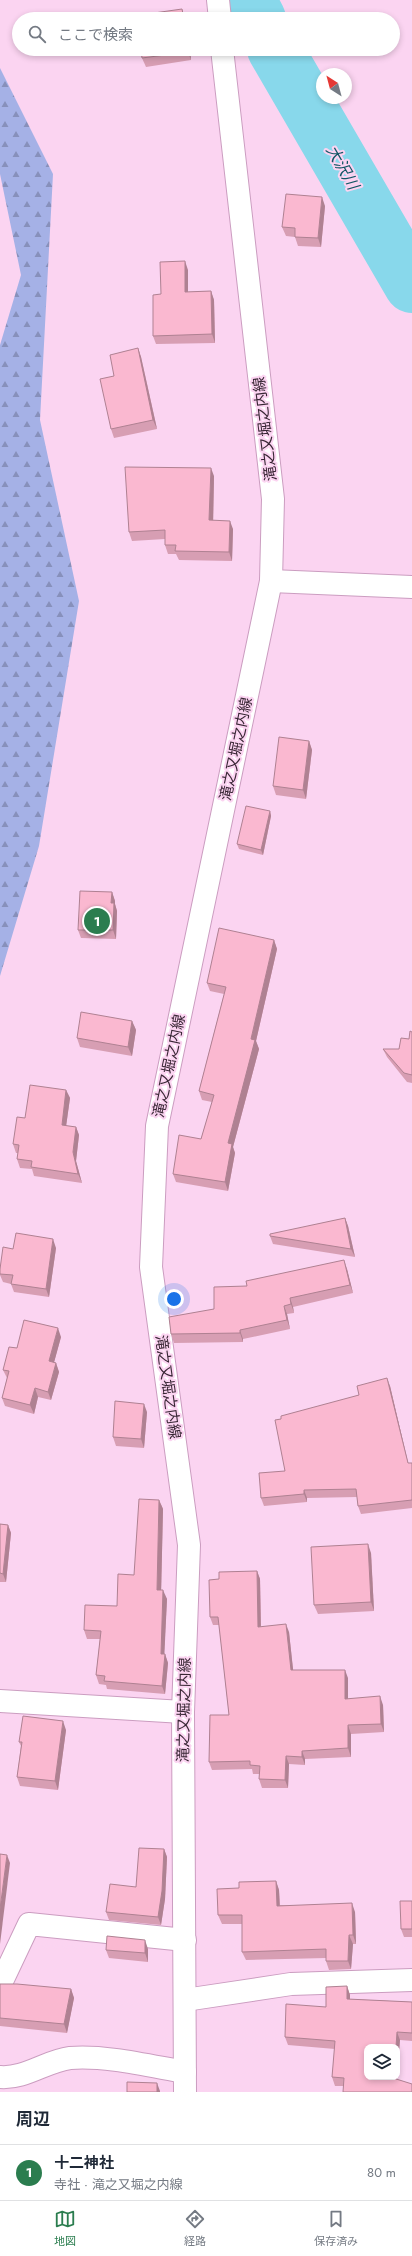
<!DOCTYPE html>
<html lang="ja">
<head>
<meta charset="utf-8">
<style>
  body { margin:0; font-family:Jost,"Noto Sans JP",sans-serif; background:#f2f2f3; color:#1f2937 }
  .controls { position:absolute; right:12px; bottom:12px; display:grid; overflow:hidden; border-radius:8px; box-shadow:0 2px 6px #0003 }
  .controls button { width:36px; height:36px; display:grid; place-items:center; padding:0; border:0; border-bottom:1px solid #e0e1e3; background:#fff; color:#1f2937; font:20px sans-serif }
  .compass { position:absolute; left:316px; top:68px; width:36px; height:36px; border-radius:50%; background:#fff; box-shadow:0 2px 6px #0003; rotate:324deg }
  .you { position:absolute; left:174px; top:1299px; width:14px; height:14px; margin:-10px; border:3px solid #fff; border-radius:50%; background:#1a73e8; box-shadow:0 0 0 6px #1a73e833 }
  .badge { display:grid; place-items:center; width:26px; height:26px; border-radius:50%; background:#2b7d4f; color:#fff; font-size:13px; font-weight:700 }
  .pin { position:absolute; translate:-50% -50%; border:2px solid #fff; box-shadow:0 1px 4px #0006 }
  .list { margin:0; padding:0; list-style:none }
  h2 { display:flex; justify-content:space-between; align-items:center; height:52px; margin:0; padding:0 16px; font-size:17px }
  h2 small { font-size:13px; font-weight:400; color:#747a83 }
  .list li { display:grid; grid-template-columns:26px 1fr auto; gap:12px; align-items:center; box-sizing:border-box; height:56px; padding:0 16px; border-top:1px solid #e0e1e3 }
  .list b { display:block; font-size:15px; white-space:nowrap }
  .list p { margin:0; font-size:13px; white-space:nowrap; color:#747a83 }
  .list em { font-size:13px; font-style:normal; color:#747a83 }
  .icon { flex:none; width:22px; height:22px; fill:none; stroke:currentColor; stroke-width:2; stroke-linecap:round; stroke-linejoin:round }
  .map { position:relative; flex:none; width:412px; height:2092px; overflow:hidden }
  .search { position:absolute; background:#fff; box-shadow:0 2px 6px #0003; left:12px; right:12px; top:12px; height:44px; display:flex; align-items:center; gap:10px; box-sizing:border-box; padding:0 14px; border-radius:22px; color:#747a83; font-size:15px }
  .sheet { height:108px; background:#fff }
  nav { display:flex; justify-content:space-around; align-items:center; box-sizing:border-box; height:56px; border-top:1px solid #e0e1e3; background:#fff; font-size:11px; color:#747a83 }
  nav a { display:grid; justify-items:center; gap:2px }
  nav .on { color:#2b7d4f }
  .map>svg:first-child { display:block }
  .forest { fill:url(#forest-firs) }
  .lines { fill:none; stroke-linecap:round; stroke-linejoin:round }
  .river { stroke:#88d8eb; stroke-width:56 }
  .minor-casing { stroke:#cb9dc0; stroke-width:24 }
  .major-casing { stroke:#cb9dc0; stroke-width:24 }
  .minor { stroke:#fff; stroke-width:22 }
  .major { stroke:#fff; stroke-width:22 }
  .wall { fill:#d79eb3 }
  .shaded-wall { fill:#af8192 }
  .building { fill:#fab8d0; stroke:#af8192 }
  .labels { text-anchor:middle; stroke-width:4; stroke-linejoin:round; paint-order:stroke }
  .street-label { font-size:15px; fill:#382634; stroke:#fbd4f1 }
  .water-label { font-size:16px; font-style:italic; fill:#125664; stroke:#fbd4f1 }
</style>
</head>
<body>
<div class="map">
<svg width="412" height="2092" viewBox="0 0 412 2092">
  <defs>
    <pattern id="forest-firs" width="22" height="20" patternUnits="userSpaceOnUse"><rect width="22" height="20" fill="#a5b1e6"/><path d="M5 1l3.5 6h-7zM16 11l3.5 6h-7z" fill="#8790bb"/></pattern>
  </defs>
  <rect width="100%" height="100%" fill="#fbd4f1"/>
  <polygon class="forest" points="0,68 53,174 40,420 79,601 39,846 0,976 0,345 21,275 0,174"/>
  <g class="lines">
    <g class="river">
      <polyline points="248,0 258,19"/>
      <polyline points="275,49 412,285"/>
    </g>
    <defs>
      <g id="minor">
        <polyline points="271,581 412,587"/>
        <polyline points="0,1701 183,1712"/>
        <polyline points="0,1979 3,1979 29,1924 185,1940"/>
        <polyline points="185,2000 291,1984 412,1980"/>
        <path d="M0,2077C25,2079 46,2061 70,2058C105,2055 150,2066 185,2072"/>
      </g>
      <g id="major">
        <polyline points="218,0 220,19"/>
        <polyline points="185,2092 183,1712 189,1545 151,1267 157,1126 271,581 273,499 222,49"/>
      </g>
    </defs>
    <use href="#minor" class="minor-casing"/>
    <use href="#major" class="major-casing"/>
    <use href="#minor" class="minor"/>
    <use href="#major" class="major"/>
  </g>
  <g class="wall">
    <polygon points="141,49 190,49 191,60 146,67 142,58"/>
    <polygon points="325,206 321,247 298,246 295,237 286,236 282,227"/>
    <polygon points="188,270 188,292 211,291 214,300 215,343 156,344 153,336 161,294"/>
    <polygon points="138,348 141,357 157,429 114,438 111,429 114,376"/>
    <polygon points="214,476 213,520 233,529 232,561 179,560 176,554 168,554 165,545 165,539 132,541 129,532"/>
    <polygon points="309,741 312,750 306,799 276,795 273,786"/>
    <polygon points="270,811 271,816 263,855 239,849 237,844"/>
    <polygon points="112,892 115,901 115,904 117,911 116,939 81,938 78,930"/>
    <polygon points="274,940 277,949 256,1041 259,1049 233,1147 235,1153 228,1191 176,1182 173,1174 201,1139 212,1102 202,1100 199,1091 224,994 210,991 207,983"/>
    <polygon points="132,1021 136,1030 132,1056 80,1047 77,1038"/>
    <polygon points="412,1032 412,1083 407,1082 387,1057 383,1049 399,1049 409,1039"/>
    <polygon points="66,1090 70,1098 66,1126 76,1127 79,1135 76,1161 82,1183 34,1176 32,1169 20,1168 17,1159 18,1153 16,1153 13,1144 25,1118"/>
    <polygon points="345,1218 348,1226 355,1257 273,1244 270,1236"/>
    <polygon points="56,1248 49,1297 14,1292 11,1284 3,1282 0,1275 0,1269 13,1249"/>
    <polygon points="347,1269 353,1293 293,1307 294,1313 287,1314 290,1329 243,1339 243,1342 174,1343 171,1334 214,1309 247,1286"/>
    <polygon points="61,1337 54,1362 56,1363 59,1372 51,1400 38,1397 34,1414 5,1406 2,1398 7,1378 3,1370 17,1348"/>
    <polygon points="390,1386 408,1463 412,1463 412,1508 361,1514 358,1506 357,1497 307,1498 307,1502 264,1506 261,1498 285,1471 281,1419"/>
    <polygon points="147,1412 144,1448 116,1446 113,1437"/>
    <polygon points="159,1500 163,1509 161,1590 167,1599 164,1654 165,1654 168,1663 165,1694 107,1689 106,1685 99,1684 96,1675 100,1639 87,1639 84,1630 117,1606 134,1575"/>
    <polygon points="0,1524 8,1525 11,1533 6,1582 0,1582"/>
    <polygon points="371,1553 374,1611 318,1614 314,1605"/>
    <polygon points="257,1571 260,1579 261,1627 289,1632 293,1670 348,1678 348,1699 383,1705 384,1732 351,1734 351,1757 305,1759 305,1765 289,1764 288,1788 262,1788 259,1779 260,1774 253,1774 252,1769 212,1770 209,1762 229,1715 219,1625 213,1625 210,1617 219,1579"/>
    <polygon points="66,1730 58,1790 20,1786 17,1777 21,1746 19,1742"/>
    <polygon points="164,1849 167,1857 165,1899 161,1925 109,1920 106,1912 136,1887"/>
    <polygon points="276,1881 279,1890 280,1905 355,1912 356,1944 353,1944 351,1969 329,1970 326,1961 326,1958 246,1960 242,1952 242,1924 222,1924 218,1915 239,1888"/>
    <polygon points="412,1901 412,1937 404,1937 401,1929"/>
    <polygon points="148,1949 148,1962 109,1958 106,1950"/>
    <polygon points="0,1984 71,1989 74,1998 67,2033 0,2026"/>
    <polygon points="347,1986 350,1995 350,1999 412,2002 412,2041 400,2040 397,2072 397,2047 367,2077 397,2077 396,2079 343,2086 335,2086 332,2077 335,2049 288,2045 285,2037 326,2007"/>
  </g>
  <g class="shaded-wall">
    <polygon points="182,9 185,19 184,19"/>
    <polygon points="188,49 190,49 191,60 188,52"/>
    <polygon points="322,197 325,206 321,247 318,238"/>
    <polygon points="185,261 188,270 188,301 185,292"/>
    <polygon points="211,291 214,300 215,343 212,334"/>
    <polygon points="138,348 141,357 157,429 153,420"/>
    <polygon points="211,468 214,476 213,529 209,520"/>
    <polygon points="230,521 233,529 232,561 229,552"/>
    <polygon points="309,741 312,750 306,799 303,790"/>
    <polygon points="270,811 271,816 263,855 261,850"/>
    <polygon points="112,892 115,901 115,904 117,911 116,939 113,930 111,903"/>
    <polygon points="274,940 277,949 256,1041 259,1049 233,1147 235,1153 228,1191 225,1182 228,1143 251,1039"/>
    <polygon points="132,1021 136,1030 132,1056 128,1047"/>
    <polygon points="66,1090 70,1098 65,1134 62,1125"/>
    <polygon points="76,1127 79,1135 76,1161 82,1183 78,1174 73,1152"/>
    <polygon points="345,1218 348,1226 355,1257 351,1249"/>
    <polygon points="53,1239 56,1248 49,1297 46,1289"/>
    <polygon points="344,1260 347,1269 353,1293 350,1285"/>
    <polygon points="290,1298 293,1307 294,1313 291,1304"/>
    <polygon points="284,1306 287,1314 290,1329 287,1320"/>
    <polygon points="58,1328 61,1337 52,1370 49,1361"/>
    <polygon points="240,1330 243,1339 243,1342 240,1333"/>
    <polygon points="56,1363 59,1372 51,1400 48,1392"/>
    <polygon points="387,1378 390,1386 410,1471 408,1463"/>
    <polygon points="35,1388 38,1397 34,1414 30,1405"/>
    <polygon points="144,1404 147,1412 144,1448 141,1439"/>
    <polygon points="304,1490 307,1498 307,1502 304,1494"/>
    <polygon points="159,1500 163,1509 161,1598 157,1590"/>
    <polygon points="8,1525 11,1533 6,1582 3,1574"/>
    <polygon points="368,1544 371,1553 374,1611 371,1602"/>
    <polygon points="257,1571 260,1579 261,1636 258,1627"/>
    <polygon points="163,1590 167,1599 164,1662 161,1654"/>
    <polygon points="286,1624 289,1632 294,1678 291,1670"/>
    <polygon points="165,1654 168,1663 165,1694 162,1686"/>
    <polygon points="345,1670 348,1678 348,1707 345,1699"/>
    <polygon points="380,1696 383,1705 384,1732 381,1724"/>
    <polygon points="63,1721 66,1730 58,1790 55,1781"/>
    <polygon points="348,1725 351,1734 351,1757 348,1748"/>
    <polygon points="302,1751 305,1759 305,1765 302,1757"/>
    <polygon points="286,1756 289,1764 288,1788 285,1780"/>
    <polygon points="164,1849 167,1857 165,1899 161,1925 158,1917"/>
    <polygon points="7,1855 10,1863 0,1944 0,1909"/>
    <polygon points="276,1881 279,1890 280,1914 277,1906"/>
    <polygon points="352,1903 355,1912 356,1944 353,1935"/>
    <polygon points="349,1935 353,1944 351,1969 348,1961"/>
    <polygon points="145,1940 148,1949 148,1962 145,1953"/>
    <polygon points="347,1986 350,1995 350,2007 347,1999"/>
    <polygon points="71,1989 74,1998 67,2033 64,2024"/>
    <polygon points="397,2032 400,2040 397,2072 397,2047 396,2047"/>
    <polygon points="157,2083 160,2091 160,2092 157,2092"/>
  </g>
  <g class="building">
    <polygon points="182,9 184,19 154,19 155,19 154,13"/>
    <polygon points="141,49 188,49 188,52 142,58"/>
    <polygon points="286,194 322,197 318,238 295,237 295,228 282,227"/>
    <polygon points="185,261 185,292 211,291 212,334 153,336 153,295 161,294 160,262"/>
    <polygon points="138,348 153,420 111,429 100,379 114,376 110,355"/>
    <polygon points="125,467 211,468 209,520 230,521 229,552 175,551 176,545 165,545 165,530 129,532"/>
    <polygon points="279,737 309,741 303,790 273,786"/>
    <polygon points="246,806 270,811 261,850 237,844"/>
    <polygon points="80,891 112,892 111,903 114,903 113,930 78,930"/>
    <polygon points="219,928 274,940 251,1039 255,1040 228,1143 232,1144 225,1182 173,1174 179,1135 201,1139 214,1095 199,1091 226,987 207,983"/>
    <polygon points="81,1012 132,1021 128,1047 77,1038"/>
    <polygon points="410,1031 412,1032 412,1075 404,1073 383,1049 399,1049 401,1038 409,1039"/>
    <polygon points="30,1085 66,1090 62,1125 76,1127 73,1152 78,1174 31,1167 32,1161 17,1159 19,1145 13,1144 17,1117 25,1118"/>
    <polygon points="345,1218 351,1249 270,1236 270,1234"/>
    <polygon points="16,1233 53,1239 46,1289 11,1284 13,1275 0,1274 0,1269 3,1247 13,1249"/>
    <polygon points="344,1260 350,1285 290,1298 291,1304 284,1306 287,1320 240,1330 240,1333 171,1334 169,1317 214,1309 214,1287 247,1286 246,1281"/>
    <polygon points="24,1320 58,1328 49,1361 56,1363 48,1392 35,1388 30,1405 2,1398 9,1371 3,1370 9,1347 17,1348"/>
    <polygon points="387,1378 408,1463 412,1463 412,1500 358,1506 356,1489 304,1490 304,1494 261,1498 259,1473 285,1471 275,1420 281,1419 281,1416 359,1395 357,1386"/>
    <polygon points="115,1401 144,1404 141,1439 113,1437"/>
    <polygon points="139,1499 159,1500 157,1590 163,1590 161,1654 165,1654 162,1686 104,1681 105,1676 96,1675 101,1631 84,1630 85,1605 117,1606 118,1574 134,1575"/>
    <polygon points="0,1524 8,1525 3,1574 0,1573"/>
    <polygon points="368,1544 371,1602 314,1605 311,1547"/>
    <polygon points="257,1571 258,1627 286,1624 291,1670 345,1670 345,1699 380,1696 381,1724 348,1725 348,1748 302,1751 302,1757 286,1756 285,1780 259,1779 260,1766 250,1765 250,1761 209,1762 210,1715 229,1715 218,1617 210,1617 209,1580 219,1579 219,1572"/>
    <polygon points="23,1716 63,1721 55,1781 17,1777 22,1742 19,1742"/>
    <polygon points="139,1848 164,1849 162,1891 158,1917 106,1912 110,1884 136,1887"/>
    <polygon points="0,1854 7,1855 0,1909"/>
    <polygon points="276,1881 277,1906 352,1903 353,1935 349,1935 348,1961 326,1961 326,1949 242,1952 242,1915 218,1915 217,1889 239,1888 239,1882"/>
    <polygon points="400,1901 412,1901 412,1929 401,1929"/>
    <polygon points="107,1936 145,1940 145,1953 106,1950"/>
    <polygon points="0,1984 17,1984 71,1989 64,2024 0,2018"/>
    <polygon points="347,1986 347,1999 412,2002 412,2033 397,2032 396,2047 367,2047 367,2077 393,2077 393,2078 412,2084 412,2092 343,2092 344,2078 332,2077 335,2041 285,2037 286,2004 326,2007 326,1987"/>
    <polygon points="127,2082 157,2083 157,2092 127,2092"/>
  </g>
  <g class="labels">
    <g class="street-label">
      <text transform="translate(265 429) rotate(-97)" y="5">滝之又堀之内線</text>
      <text transform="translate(236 749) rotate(-78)" y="5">滝之又堀之内線</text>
      <text transform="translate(169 1066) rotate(-78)" y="5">滝之又堀之内線</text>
      <text transform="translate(168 1387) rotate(82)" y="5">滝之又堀之内線</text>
      <text transform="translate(184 1710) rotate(-89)" y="5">滝之又堀之内線</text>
    </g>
    <g class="water-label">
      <text transform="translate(343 167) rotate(60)" y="6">大沢川</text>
    </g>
  </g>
</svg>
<div class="controls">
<button><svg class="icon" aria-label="layers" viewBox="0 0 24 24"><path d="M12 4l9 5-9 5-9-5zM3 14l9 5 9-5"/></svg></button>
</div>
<svg class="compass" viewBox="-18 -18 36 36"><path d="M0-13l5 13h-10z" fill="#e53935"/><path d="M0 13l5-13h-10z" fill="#747a83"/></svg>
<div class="you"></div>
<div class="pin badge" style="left:97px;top:921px">1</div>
<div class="search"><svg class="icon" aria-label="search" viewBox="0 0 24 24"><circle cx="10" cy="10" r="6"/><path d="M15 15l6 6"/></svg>ここで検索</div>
</div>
<section class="sheet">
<h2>周辺<small></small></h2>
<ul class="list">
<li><span class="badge">1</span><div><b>十二神社</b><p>寺社 · 滝之又堀之内線</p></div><em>80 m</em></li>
</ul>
</section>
<nav>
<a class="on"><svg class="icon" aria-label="map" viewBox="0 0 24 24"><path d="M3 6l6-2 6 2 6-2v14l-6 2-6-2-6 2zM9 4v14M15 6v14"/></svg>地図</a>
<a><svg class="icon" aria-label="directions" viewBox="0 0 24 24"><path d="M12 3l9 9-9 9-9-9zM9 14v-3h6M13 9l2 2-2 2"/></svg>経路</a>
<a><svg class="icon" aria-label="saved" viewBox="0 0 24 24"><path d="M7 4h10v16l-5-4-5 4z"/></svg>保存済み</a>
</nav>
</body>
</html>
